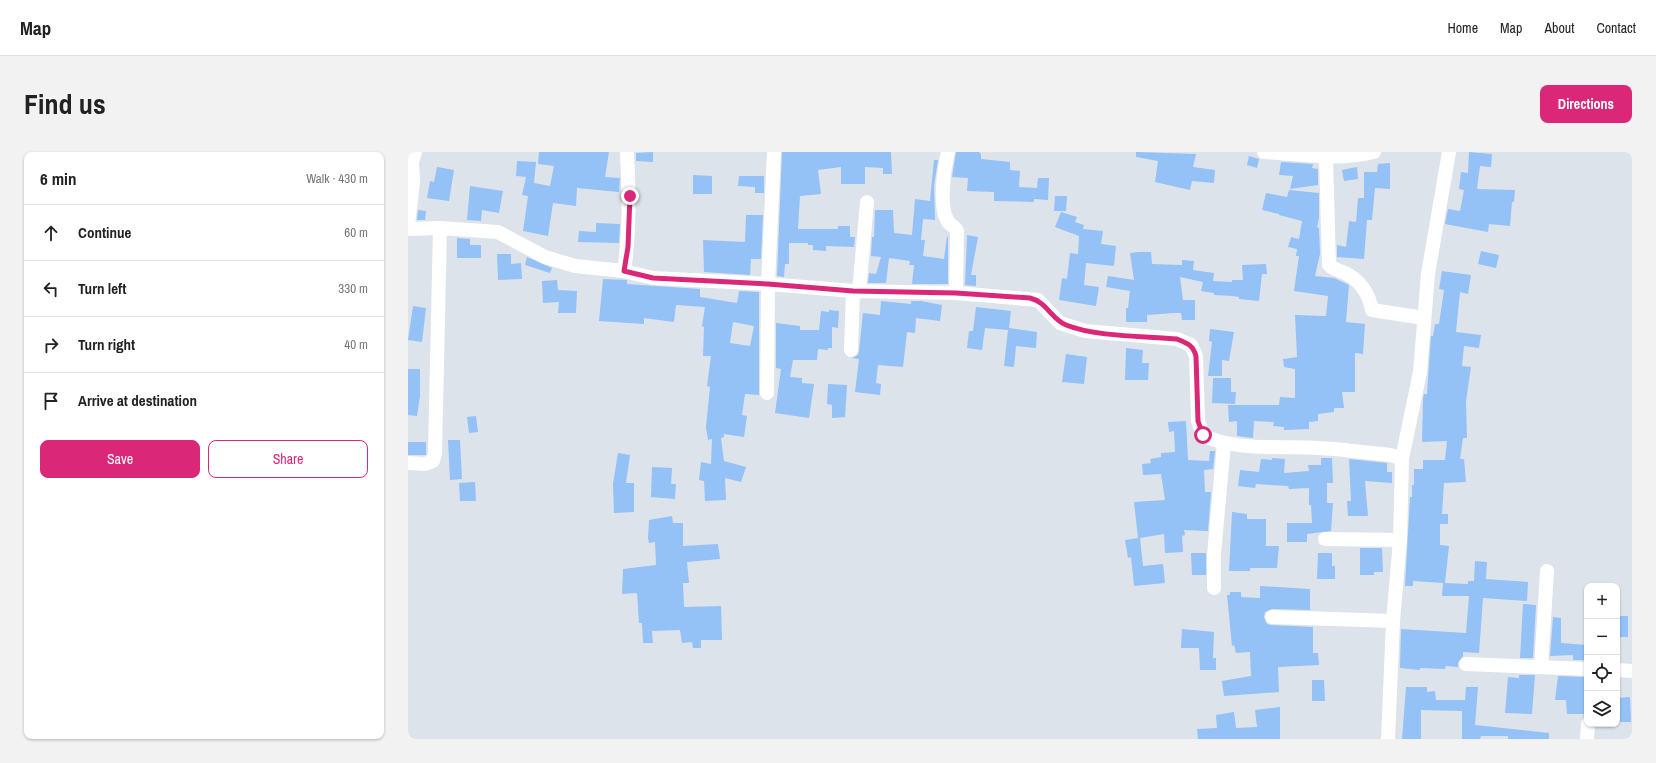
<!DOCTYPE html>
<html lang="en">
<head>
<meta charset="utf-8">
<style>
  body { margin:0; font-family:"Archivo Narrow",sans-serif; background:#f2f2f2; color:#222 }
  .controls { position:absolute; right:12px; bottom:12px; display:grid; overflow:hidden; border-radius:8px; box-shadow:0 1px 3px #0004 }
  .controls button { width:36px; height:36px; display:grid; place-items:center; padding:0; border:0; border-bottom:1px solid #e0e0e0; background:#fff; color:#222; font:20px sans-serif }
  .stop { position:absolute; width:12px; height:12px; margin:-9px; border:3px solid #db2777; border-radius:50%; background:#fff }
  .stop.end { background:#db2777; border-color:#fff; box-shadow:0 1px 4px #0008 }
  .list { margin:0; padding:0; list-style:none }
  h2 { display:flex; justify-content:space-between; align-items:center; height:52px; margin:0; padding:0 16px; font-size:17px }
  h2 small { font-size:13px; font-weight:400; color:#767676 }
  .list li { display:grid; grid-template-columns:26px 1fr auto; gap:12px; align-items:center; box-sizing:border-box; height:56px; padding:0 16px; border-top:1px solid #e0e0e0 }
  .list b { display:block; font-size:15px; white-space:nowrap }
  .list em { font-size:13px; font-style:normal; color:#767676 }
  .actions { display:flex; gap:8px; padding:12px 16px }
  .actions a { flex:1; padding:9px 0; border:1px solid #db2777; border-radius:8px; text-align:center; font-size:14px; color:#db2777 }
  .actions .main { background:#db2777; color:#fff }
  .icon { flex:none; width:22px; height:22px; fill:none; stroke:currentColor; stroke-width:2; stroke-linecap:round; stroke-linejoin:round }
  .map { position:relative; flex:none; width:1224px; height:587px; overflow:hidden; border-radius:8px }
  header { display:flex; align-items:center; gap:24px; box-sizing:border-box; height:56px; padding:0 20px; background:#fff; border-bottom:1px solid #e0e0e0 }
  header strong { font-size:19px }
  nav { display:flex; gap:22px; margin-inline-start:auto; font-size:14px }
  .intro { display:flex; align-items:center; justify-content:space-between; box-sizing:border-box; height:96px; padding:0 24px }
  h1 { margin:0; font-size:28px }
  .button { padding:10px 18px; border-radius:8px; background:#db2777; color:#fff; font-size:14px; font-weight:700 }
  main { display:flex; gap:24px; padding:0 24px }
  aside { flex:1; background:#fff; border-radius:8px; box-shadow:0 1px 3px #0004 }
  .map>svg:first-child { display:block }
  .building { fill:#94c1f6; fill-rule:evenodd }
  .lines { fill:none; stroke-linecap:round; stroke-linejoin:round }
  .street { stroke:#fff; stroke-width:14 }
  .route { stroke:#db2777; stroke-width:5 }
</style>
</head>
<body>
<header>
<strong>Map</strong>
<nav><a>Home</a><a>Map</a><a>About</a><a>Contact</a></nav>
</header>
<div class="intro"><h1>Find us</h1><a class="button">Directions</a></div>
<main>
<aside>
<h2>6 min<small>Walk · 430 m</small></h2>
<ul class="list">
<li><svg class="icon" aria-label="ahead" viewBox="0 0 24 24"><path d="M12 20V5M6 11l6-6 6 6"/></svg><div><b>Continue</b></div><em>60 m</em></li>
<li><svg class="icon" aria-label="left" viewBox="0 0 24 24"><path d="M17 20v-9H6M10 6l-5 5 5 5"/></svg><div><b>Turn left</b></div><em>330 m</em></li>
<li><svg class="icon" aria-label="right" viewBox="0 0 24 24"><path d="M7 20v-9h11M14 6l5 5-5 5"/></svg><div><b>Turn right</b></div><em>40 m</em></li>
<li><svg class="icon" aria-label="arrive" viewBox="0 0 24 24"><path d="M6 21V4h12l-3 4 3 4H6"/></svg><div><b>Arrive at destination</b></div></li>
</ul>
<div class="actions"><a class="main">Save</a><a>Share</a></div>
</aside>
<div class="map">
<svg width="1224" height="587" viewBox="0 0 1224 587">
  <rect width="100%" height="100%" fill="#dde3ea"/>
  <g class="building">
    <polygon points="131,0 201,0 197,25 212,26 211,40 169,36 168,54 145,51 140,84 115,79 120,44 114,43 118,25 108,24 109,9 128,10 126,31 142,34 146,14 130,12"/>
    <polygon points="245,0 245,10 228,9 228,1"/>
    <polygon points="374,0 483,0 484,22 475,22 475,16 457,15 457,32 433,32 433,15 410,18 413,42 392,44 390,77 430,77 430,74 442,74 442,85 447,85 446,95 418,94 418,99 405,98 405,93 400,93 400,91 381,91 381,112 377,112 376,125 369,124"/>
    <polygon points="548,0 571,0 573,2 573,7 602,10 602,18 612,19 611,35 629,36 630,26 641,26 640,48 626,47 626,50 586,49 586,40 559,39 560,26 544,25"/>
    <polygon points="728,0 788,2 785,15 807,18 806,31 784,29 782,38 747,30 750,9 728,5"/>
    <polygon points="1061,0 1084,2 1083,15 1072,14 1069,37 1107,38 1106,50 1104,50 1102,74 1081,72 1080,80 1037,72 1040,57 1052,59 1056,38 1051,37 1053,20 1060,21"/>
    <polygon points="841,4 851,7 849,16 839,13"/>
    <polygon points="526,8 530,8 526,34 527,68 515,67 513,88 517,88 515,104 536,107 539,84 540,85 540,132 504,132 506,113 501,113 502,109 481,106 478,131 460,131 461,121 468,122 473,105 463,104 464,85 466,85 467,58 485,58 486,81 504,83 507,47 522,49"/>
    <polygon points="873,10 905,12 904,16 910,17 910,33 882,37 885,24 871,23"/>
    <polygon points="982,11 982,37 967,36 964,68 959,68 956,107 929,105 929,93 938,95 941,69 948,70 950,46 956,46 956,20 969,20 970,12"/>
    <polygon points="29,15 46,18 41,49 19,46 22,29 26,30"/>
    <polygon points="949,15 950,27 936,29 934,18"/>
    <polygon points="285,23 304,24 304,42 285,42"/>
    <polygon points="331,24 356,24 356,41 347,41 347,35 330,34"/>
    <polygon points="62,34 95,39 91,61 74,58 73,69 59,68"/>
    <polygon points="881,38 911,41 911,66 909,75 911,76 912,102 907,124 926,126 941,133 938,170 957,172 955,202 947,201 947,240 934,240 936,256 926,256 926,260 910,262 910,269 901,270 901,277 876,278 876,275 865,274 866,270 846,269 845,286 829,284 829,269 821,270 820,253 871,253 872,245 887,246 887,217 876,215 875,207 889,205 887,163 918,164 920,144 886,139 891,104 888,104 889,97 880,95 883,85 891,87 894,69 871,63 871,62 854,58 858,41 879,45"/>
    <polygon points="647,44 659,44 658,59 646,59"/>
    <polygon points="10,58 18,59 17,68 9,68"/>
    <polygon points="653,60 669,65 667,70 676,73 675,77 695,79 693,92 708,94 706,114 678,111 676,133 691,135 688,154 651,148 654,126 659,127 662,101 670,102 671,84 647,75"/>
    <polygon points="338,63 355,63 353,107 343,107 342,123 296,120 295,88 337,90"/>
    <polygon points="188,71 212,72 211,91 170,90 171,79 188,80"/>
    <polygon points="559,83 570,85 563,123 568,123 568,134 557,133"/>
    <polygon points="49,86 62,87 62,93 73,93 73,106 49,106"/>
    <polygon points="1073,99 1091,103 1088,116 1070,112"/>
    <polygon points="731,100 743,100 744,112 774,113 774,108 786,109 785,118 806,121 805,129 824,130 824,128 835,128 834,113 858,112 859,122 854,122 851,149 831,147 831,145 824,144 806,143 806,141 793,139 795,130 772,125 775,148 787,148 787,168 774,168 773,161 766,161 739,163 739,170 718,170 718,156 720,156 722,139 698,135 700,124 726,128 722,101"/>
    <polygon points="89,102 103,102 103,112 113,111 114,127 90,128"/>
    <polygon points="119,105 144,116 142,121 117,113"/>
    <polygon points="1034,119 1063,123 1060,142 1052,140 1048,180 1073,183 1071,196 1056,194 1054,214 1063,215 1058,249 1059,286 1055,286 1052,307 1056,307 1058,330 1036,331 1034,362 1040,362 1040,372 1032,372 1032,393 1041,394 1037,431 1060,432 1060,429 1066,429 1067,409 1079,410 1078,427 1120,430 1119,449 1075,446 1071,501 1055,500 1055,504 1050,511 1050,515 1038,514 1037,517 1012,516 1012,518 992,516 993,477 1058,481 1061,444 1034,444 1035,431 1005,429 1005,434 997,434 1002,345 1004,345 1004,333 1006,333 1006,317 1015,317 1015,308 1037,308 1039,289 1014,290 1015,247 1016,242 1019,242 1023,184 1025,184 1027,172 1031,172 1036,138 1031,137"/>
    <path d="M195,127L219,128V132L292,137V145L329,151L331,139L351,140V243L337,242L334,263L339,264L336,285L316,282V285L313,286L316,309L338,315L333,330L317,326L318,348L297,349L296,329L291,328L293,310L303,312L304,287L300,288L298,275L302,235L299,234L303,204H295L296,175L294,174L297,155L268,153L266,170L236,166V172L191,169ZM325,170L346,174L342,194L322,191Z"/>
    <polygon points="149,128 150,138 169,139 168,161 150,161 151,150 135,151 134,129"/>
    <polygon points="473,149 503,152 503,149 513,149 534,153 532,169 508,166 507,181 499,180 495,215 470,213 468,231 473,232 472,243 447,240 451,207 444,206 450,203 451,199 455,161 472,163"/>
    <polygon points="5,154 18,156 14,190 0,188"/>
    <polygon points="568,155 603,159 601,176 629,180 628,196 608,194 606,215 596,214 600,178 577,176 574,198 559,196 561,179 565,179"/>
    <polygon points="421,158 431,159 430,176 424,175 424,196 420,196 420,198 410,197 409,208 385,208 382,225 394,226 394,231 406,232 401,266 367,261 373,217 368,216 368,171 392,174 392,178 411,178 413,159 421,160"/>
    <polygon points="802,177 826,180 821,209 814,208 814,224 800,224 804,190 801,189"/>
    <polygon points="718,196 735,198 734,211 741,211 740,228 717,228"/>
    <polygon points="658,202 679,205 676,232 654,230"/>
    <polygon points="0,217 12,217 12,244 9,264 0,263"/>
    <polygon points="805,226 823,226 823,240 828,240 827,252 804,251"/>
    <polygon points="420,232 439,233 437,265 424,266 424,253 419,252"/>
    <polygon points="68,264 70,280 61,281 59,265"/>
    <polygon points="778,269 780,308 801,309 802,299 807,299 805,317 796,318 797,340 803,340 800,379 776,378 777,383 774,384 775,400 757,401 756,382 732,386 735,414 755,412 757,431 726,434 723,405 720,406 717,388 730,386 726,350 757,348 753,322 735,323 734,312 743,311 742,307 753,305 753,301 767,300 766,279 761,280 760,270"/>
    <polygon points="40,288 52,288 54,327 42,328"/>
    <rect x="0" y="290" width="18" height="13"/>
    <polygon points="210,301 222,303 218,331 226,331 226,360 206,361 205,332"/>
    <polygon points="864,306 877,307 876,321 901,319 900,313 913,313 913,306 924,306 925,331 919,331 919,351 925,351 923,379 899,382 899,390 879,390 879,371 904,371 903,353 901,353 901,336 881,337 880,334 848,332 847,336 830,334 832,318 851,320 853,307 864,308"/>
    <polygon points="941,307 979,311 979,320 984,320 984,331 957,329 960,364 940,364 939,349 943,349"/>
    <polygon points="244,315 264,316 263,332 268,332 267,347 243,345"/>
    <polygon points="67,330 68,349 52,349 51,331"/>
    <polygon points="824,360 839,362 839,367 858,367 858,394 871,394 869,416 842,416 842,419 821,419"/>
    <polygon points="264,364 265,371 275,371 275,394 310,392 312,407 279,410 281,431 275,431 276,455 313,454 314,488 293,488 293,496 285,496 284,490 274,491 272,478 244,479 245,491 235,491 234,471 231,471 229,441 214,442 215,417 248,413 247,390 241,391 240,386 241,368"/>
    <polygon points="952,396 974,396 975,420 966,420 966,423 952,423"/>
    <polygon points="783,401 798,401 798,423 784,423"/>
    <polygon points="910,401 924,401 924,414 927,414 927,427 909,427"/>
    <polygon points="852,434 902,437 902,458 864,457 857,460 856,465 859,472 863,473 905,475 905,501 910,501 911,513 870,515 871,540 816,544 814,529 843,524 842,500 828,501 826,493 824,494 819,443 822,443 822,440 833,440 833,445 852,446"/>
    <polygon points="1115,452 1128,453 1125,506 1112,506"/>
    <rect x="1211" y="464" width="9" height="21"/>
    <polygon points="1145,465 1153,466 1153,491 1179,493 1179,508 1165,508 1165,503 1142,504"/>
    <polygon points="774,477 806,480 805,506 808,506 808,518 792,518 791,496 773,496"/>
    <polygon points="1111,523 1127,523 1124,562 1097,561 1100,525 1111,526"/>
    <polygon points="1150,524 1178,525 1179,547 1176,547 1176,562 1159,562 1158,548 1147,548"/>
    <polygon points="904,528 916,528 917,549 904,549"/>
    <polygon points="998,535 1019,535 1019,540 1027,539 1028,548 1057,548 1058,535 1070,535 1067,573 1141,581 1141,587 1100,587 1100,584 1073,584 1072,587 1054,587 1054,559 1013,558 1013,587 994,587"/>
    <polygon points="1222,545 1223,570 1209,570 1209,546"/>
    <polygon points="872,555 872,587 790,587 789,577 809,576 808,563 826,560 828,576 849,575 847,558"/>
  </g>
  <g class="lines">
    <g class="street">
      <path d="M540,0C536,16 531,53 539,68C541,73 547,74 549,79L548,141"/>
      <path d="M856,0C894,2 928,9 966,0"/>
      <path d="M918,5L921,113C929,120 930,117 937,121C953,129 961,142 964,158L1016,166"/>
      <polyline points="0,74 5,30 4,10 7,0"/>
      <path d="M0,77L32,76L90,80L137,105L167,114L216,119L245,126L360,132L445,139L548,141L630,148L652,171L677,179L769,187L783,193L788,204L790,269L795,283C823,299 877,294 910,296C934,297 959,301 983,303L994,307"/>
      <path d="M216,119C222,79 221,40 219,0"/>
      <polyline points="451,140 459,50"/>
      <polyline points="443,198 445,139"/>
      <polyline points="359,241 360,132 366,0"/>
      <polyline points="0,311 17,312 25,309 27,301 32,76"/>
      <polyline points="917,387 992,388"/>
      <polyline points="806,436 806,403 816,291"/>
      <polyline points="864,465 985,469"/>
      <polyline points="1058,512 1179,517"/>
      <polyline points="1133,515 1139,419"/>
      <polyline points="1209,518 1224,519"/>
      <polyline points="980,587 985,469 992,388 994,307 1012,220 1020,122 1041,0"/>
      <polyline points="1179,587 1180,572"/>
    </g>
  </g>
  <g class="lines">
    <path class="route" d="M222,44L220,95L216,119L245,126L360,132L445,139L548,141L622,146C639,150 643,167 658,173C688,185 736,184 769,187C779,191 785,193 788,204L790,269L795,283"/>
  </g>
</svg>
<div class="controls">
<button>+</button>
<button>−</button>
<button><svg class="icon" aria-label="locate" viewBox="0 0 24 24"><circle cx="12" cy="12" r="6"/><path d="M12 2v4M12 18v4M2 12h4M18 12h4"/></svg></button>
<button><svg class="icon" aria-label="layers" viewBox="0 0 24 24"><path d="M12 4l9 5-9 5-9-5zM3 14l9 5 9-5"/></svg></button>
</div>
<div class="stop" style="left:795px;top:283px"></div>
<div class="stop end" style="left:222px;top:44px"></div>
</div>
</main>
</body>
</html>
